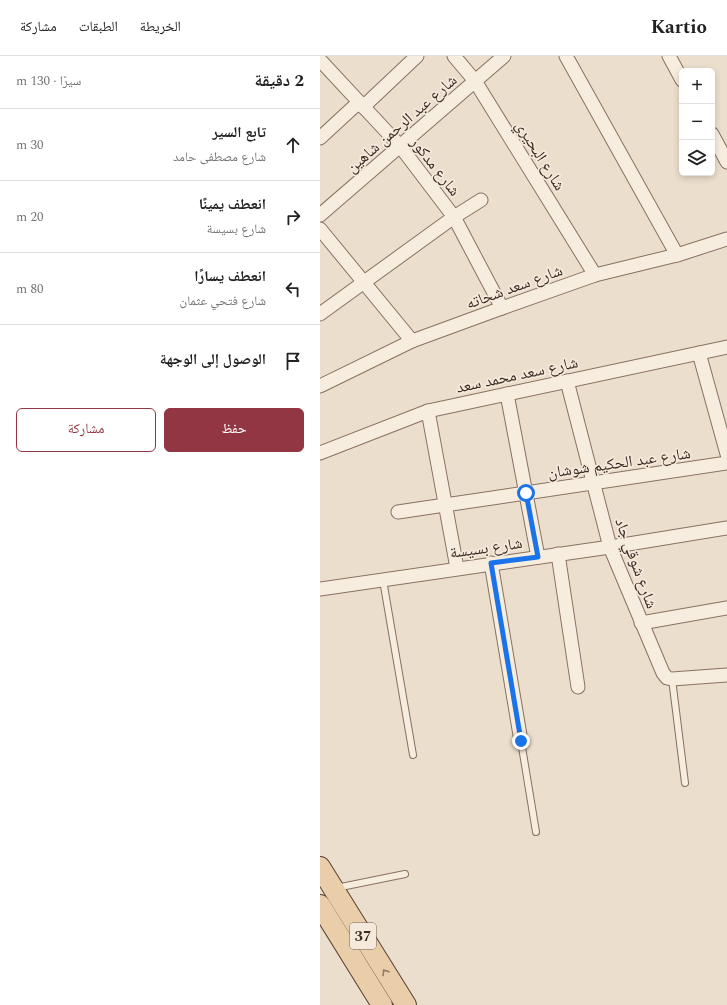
<!DOCTYPE html>
<html lang="ar">
<head>
<meta charset="utf-8">
<style>
  body { margin:0; font-family:Spectral,"Noto Naskh Arabic",serif; background:#f2f2f2; color:#222; direction:rtl }
  .controls { position:absolute; right:12px; top:12px; display:grid; overflow:hidden; border-radius:6px; box-shadow:0 2px 6px #0003 }
  .controls button { width:36px; height:36px; display:grid; place-items:center; padding:0; border:0; border-bottom:1px solid #e0e0e0; background:#fff; color:#222; font:20px sans-serif }
  .stop { position:absolute; width:12px; height:12px; margin:-9px; border:3px solid #1a73e8; border-radius:50%; background:#fff }
  .stop.end { background:#1a73e8; border-color:#fff; box-shadow:0 1px 4px #0008 }
  .list { margin:0; padding:0; list-style:none }
  h2 { display:flex; justify-content:space-between; align-items:center; height:52px; margin:0; padding:0 16px; font-size:17px }
  h2 small { font-size:13px; font-weight:400; color:#767676 }
  .list li { display:grid; grid-template-columns:26px 1fr auto; gap:12px; align-items:center; box-sizing:border-box; height:72px; padding:0 16px; border-top:1px solid #e0e0e0 }
  .list b { display:block; font-size:15px; white-space:nowrap }
  .list p { margin:0; font-size:13px; white-space:nowrap; color:#767676 }
  .list em { font-size:13px; font-style:normal; color:#767676 }
  .actions { display:flex; gap:8px; padding:12px 16px }
  .actions a { flex:1; padding:9px 0; border:1px solid #923643; border-radius:6px; text-align:center; font-size:14px; color:#923643 }
  .actions .main { background:#923643; color:#fff }
  .icon { flex:none; width:22px; height:22px; fill:none; stroke:currentColor; stroke-width:2; stroke-linecap:round; stroke-linejoin:round }
  .map { position:relative; flex:none; width:407px; height:949px; overflow:hidden; direction:ltr }
  header { display:flex; align-items:center; gap:24px; box-sizing:border-box; height:56px; padding:0 20px; background:#fff; border-bottom:1px solid #e0e0e0 }
  header strong { font-size:19px }
  nav { display:flex; gap:22px; margin-inline-start:auto; font-size:14px }
  main { display:flex }
  aside { flex:1; background:#fff }
  .map>svg:first-child { display:block }
  .lines { fill:none; stroke-linecap:round; stroke-linejoin:round }
  .service-casing { stroke:#887161; stroke-width:8 }
  .minor-casing { stroke:#887161; stroke-width:15 }
  .primary-casing { stroke:#564035; stroke-width:22 }
  .service { stroke:#f7eddf; stroke-width:6 }
  .minor { stroke:#f7eddf; stroke-width:13 }
  .primary { stroke:#eacda9; stroke-width:20 }
  .oneway { stroke:#927c66 }
  .route { stroke:#1a73e8; stroke-width:5 }
  .labels { text-anchor:middle; stroke-width:3.5; stroke-linejoin:round; paint-order:stroke }
  .shield { fill:#f4e9db; stroke:#72645a; stroke-width:1 }
  .shield-label { font-size:15px; font-weight:bold; fill:#3a2b23 }
  .street-label { font-size:16px; fill:#3a2b23; stroke:#f4e9db }
</style>
</head>
<body>
<header>
<strong>Kartio</strong>
<nav><a>الخريطة</a><a>الطبقات</a><a>مشاركة</a></nav>
</header>
<main>
<div class="map">
<svg width="407" height="949" viewBox="0 0 407 949">
  <rect width="100%" height="100%" fill="#ecdecc"/>
  <g class="lines">
    <defs>
      <g id="service">
        <polyline points="63,524 93,699"/>
        <polyline points="352,623 365,727"/>
        <polyline points="201,685 216,776"/>
        <polyline points="16,832 85,818"/>
      </g>
      <g id="minor">
        <polyline points="134,0 155,25 275,219"/>
        <polyline points="246,0 357,199"/>
        <polyline points="349,0 362,24"/>
        <polyline points="0,4 80,90 134,161 182,252"/>
        <polyline points="43,51 97,0"/>
        <polyline points="392,78 407,106"/>
        <polyline points="0,82 39,46"/>
        <polyline points="0,159 184,0"/>
        <polyline points="0,173 92,285"/>
        <polyline points="0,258 134,161 161,144"/>
        <polyline points="379,297 407,398"/>
        <polyline points="247,325 290,491 343,617 347,622 352,623 407,619"/>
        <polyline points="0,330 92,285 182,252 275,219 357,199 407,183"/>
        <polyline points="187,338 218,501"/>
        <polyline points="108,355 137,512"/>
        <polyline points="0,397 108,355 407,291"/>
        <polyline points="78,456 407,407"/>
        <polyline points="238,498 258,631"/>
        <polyline points="171,507 201,685"/>
        <polyline points="0,533 290,491 407,472"/>
        <polyline points="321,567 407,552"/>
      </g>
      <g id="primary">
        <polyline points="0,811 86,949"/>
        <polyline points="0,849 62,949"/>
      </g>
    </defs>
    <use href="#service" class="service-casing"/>
    <use href="#minor" class="minor-casing"/>
    <use href="#primary" class="primary-casing"/>
    <use href="#service" class="service"/>
    <use href="#minor" class="minor"/>
    <use href="#primary" class="primary"/>
  </g>
  <defs><path id="oneway-chevron" d="M-2-3.5L2.5 0L-2 3.5" fill="none" stroke-width="1.6" stroke-linecap="round" stroke-linejoin="round"/></defs>
  <use class="oneway" href="#oneway-chevron" transform="translate(65 916) rotate(-122)"/>
  <g class="lines">
    <polyline class="route" points="201,685 171,507 218,501 206,437"/>
  </g>
  <g class="labels">
    <rect class="shield" x="30" y="867" width="26" height="26" rx="3"/>
    <g class="shield-label">
      <text x="43" y="885">37</text>
    </g>
    <g class="street-label">
      <text transform="translate(81 67) rotate(-41)" y="6">شارع عبد الرحمن شاهين</text>
      <text transform="translate(221 99) rotate(58)" y="6">شارع البحيري</text>
      <text transform="translate(116 110) rotate(52)" y="6">شارع مدكور</text>
      <text transform="translate(194 230) rotate(-20)" y="6">شارع سعد شحاته</text>
      <text transform="translate(197 318) rotate(-12)" y="6">شارع سعد محمد سعد</text>
      <text transform="translate(299 406) rotate(-8)" y="6">شارع عبد الحكيم شوشان</text>
      <text transform="translate(166 491) rotate(-8)" y="6">شارع بسيسة</text>
      <text transform="translate(317 507) rotate(70)" y="6">شارع شوقي جاد</text>
    </g>
  </g>
</svg>
<div class="controls">
<button>+</button>
<button>−</button>
<button><svg class="icon" aria-label="layers" viewBox="0 0 24 24"><path d="M12 4l9 5-9 5-9-5zM3 14l9 5 9-5"/></svg></button>
</div>
<div class="stop" style="left:206px;top:437px"></div>
<div class="stop end" style="left:201px;top:685px"></div>
</div>
<aside>
<h2>2 دقيقة<small>سيرًا · 130 m</small></h2>
<ul class="list">
<li><svg class="icon" aria-label="ahead" viewBox="0 0 24 24"><path d="M12 20V5M6 11l6-6 6 6"/></svg><div><b>تابع السير</b><p>شارع مصطفى حامد</p></div><em>30 m</em></li>
<li><svg class="icon" aria-label="right" viewBox="0 0 24 24"><path d="M7 20v-9h11M14 6l5 5-5 5"/></svg><div><b>انعطف يمينًا</b><p>شارع بسيسة</p></div><em>20 m</em></li>
<li><svg class="icon" aria-label="left" viewBox="0 0 24 24"><path d="M17 20v-9H6M10 6l-5 5 5 5"/></svg><div><b>انعطف يسارًا</b><p>شارع فتحي عثمان</p></div><em>80 m</em></li>
<li><svg class="icon" aria-label="arrive" viewBox="0 0 24 24"><path d="M6 21V4h12l-3 4 3 4H6"/></svg><div><b>الوصول إلى الوجهة</b></div></li>
</ul>
<div class="actions"><a class="main">حفظ</a><a>مشاركة</a></div>
</aside>
</main>
</body>
</html>
